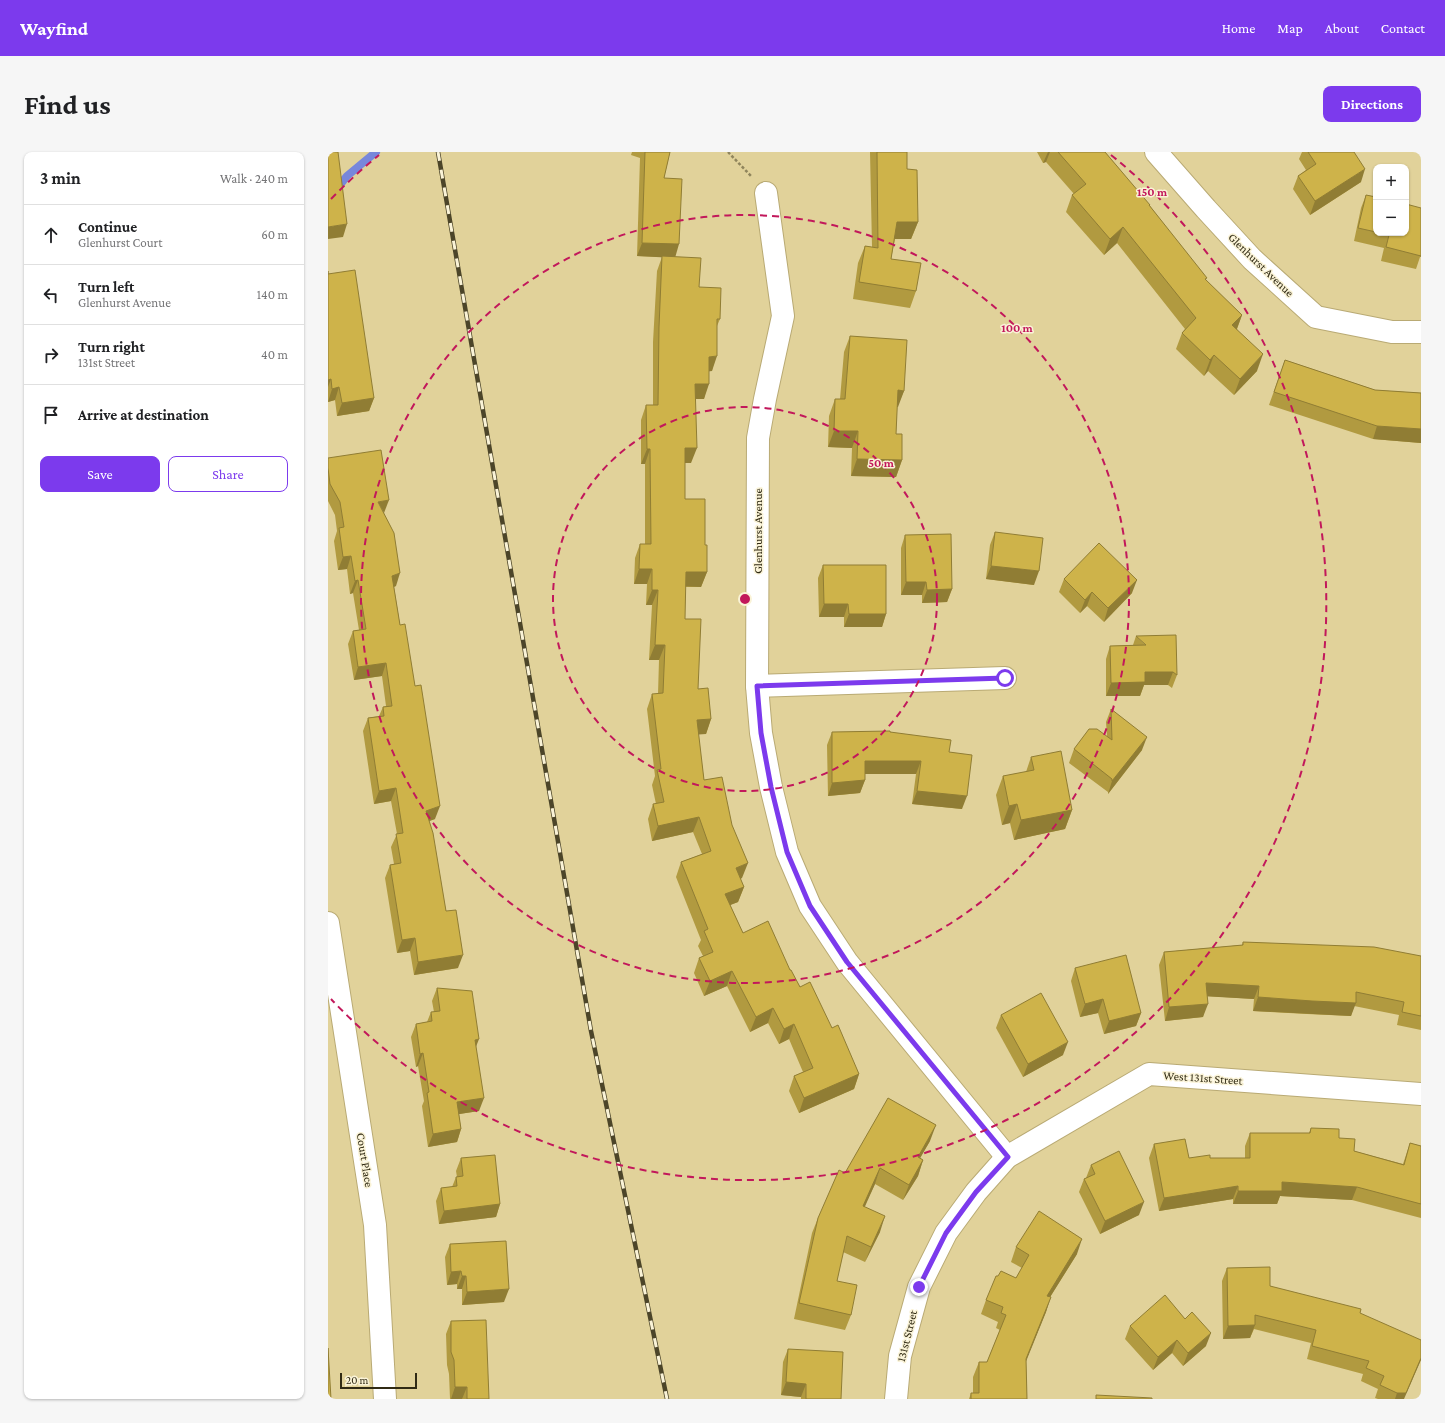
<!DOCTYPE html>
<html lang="en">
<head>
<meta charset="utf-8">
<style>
  body { margin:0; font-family:"Crimson Pro",serif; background:#f6f6f6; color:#202124 }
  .controls { position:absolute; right:12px; top:12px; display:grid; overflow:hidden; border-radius:8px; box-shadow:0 1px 3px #0004 }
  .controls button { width:36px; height:36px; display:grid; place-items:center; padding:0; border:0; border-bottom:1px solid #e0e0e0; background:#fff; color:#202124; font:20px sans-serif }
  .scale { position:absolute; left:12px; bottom:10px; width:77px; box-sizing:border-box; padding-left:4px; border:2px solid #302a14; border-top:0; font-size:11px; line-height:14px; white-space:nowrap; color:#302a14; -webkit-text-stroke:3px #faf3d7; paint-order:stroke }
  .stop { position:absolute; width:12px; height:12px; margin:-9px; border:3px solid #7c3aed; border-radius:50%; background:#fff }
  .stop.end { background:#7c3aed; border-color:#fff; box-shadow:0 1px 4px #0008 }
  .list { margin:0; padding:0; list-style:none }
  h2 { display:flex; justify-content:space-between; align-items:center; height:52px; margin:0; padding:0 16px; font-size:17px }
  h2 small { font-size:13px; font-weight:400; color:#757577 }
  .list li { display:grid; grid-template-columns:26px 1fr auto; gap:12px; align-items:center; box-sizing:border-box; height:60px; padding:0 16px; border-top:1px solid #e0e0e0 }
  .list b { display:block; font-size:15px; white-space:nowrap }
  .list p { margin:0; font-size:13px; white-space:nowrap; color:#757577 }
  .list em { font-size:13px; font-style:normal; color:#757577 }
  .actions { display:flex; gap:8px; padding:12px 16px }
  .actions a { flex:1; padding:9px 0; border:1px solid #7c3aed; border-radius:8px; text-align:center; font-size:14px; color:#7c3aed }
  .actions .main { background:#7c3aed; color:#fff }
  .icon { flex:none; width:22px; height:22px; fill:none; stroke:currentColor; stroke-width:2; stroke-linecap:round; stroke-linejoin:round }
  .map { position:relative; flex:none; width:1093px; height:1247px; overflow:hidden; border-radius:8px }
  header { display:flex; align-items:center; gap:24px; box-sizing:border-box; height:56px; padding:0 20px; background:#7c3aed; color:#fff }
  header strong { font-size:19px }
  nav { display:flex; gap:22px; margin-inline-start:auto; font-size:14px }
  .intro { display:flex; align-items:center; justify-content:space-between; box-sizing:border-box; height:96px; padding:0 24px }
  h1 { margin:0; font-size:28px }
  .button { padding:10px 18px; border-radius:8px; background:#7c3aed; color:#fff; font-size:14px; font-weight:700 }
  main { display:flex; gap:24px; padding:0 24px }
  aside { flex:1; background:#fff; border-radius:8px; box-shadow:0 1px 3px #0004 }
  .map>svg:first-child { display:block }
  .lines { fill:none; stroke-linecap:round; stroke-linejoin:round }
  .stream { stroke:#7787db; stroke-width:8 }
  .minor-casing { stroke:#b9aa74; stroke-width:24 }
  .path { stroke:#90855c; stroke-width:2.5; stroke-dasharray:3 2; stroke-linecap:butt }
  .minor { stroke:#fff; stroke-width:22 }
  .rail-casing { stroke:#4c4529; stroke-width:4.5 }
  .rail { stroke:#faf3d7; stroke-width:3; stroke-dasharray:9; stroke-linecap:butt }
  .wall { fill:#b19a40 }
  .shaded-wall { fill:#907d34 }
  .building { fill:#ceb34a; stroke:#907d34 }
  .route { stroke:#7c3aed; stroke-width:5 }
  .ring { fill:none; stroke:#c2185b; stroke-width:2; stroke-dasharray:7 5 }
  .labels { text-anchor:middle; stroke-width:3; stroke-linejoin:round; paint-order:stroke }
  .street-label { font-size:12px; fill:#302a14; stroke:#faf3d7 }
  .centre { fill:#c2185b; stroke:#faf3d7; stroke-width:2 }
  .ring-label { font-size:12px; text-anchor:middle; font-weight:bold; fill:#c2185b; stroke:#faf3d7; stroke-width:3; stroke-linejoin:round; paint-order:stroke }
</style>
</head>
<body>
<header>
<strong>Wayfind</strong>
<nav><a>Home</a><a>Map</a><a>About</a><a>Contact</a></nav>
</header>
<div class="intro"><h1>Find us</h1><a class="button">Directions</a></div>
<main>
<aside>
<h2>3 min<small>Walk · 240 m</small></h2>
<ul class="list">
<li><svg class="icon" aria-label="ahead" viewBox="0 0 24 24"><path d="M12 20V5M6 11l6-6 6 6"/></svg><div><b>Continue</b><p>Glenhurst Court</p></div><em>60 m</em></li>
<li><svg class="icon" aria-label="left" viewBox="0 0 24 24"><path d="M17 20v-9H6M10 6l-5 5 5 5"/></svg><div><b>Turn left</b><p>Glenhurst Avenue</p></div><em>140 m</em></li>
<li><svg class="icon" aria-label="right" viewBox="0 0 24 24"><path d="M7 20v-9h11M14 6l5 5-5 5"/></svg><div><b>Turn right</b><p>131st Street</p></div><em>40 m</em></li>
<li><svg class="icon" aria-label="arrive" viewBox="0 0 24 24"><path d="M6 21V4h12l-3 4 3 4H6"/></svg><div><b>Arrive at destination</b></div></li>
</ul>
<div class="actions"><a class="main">Save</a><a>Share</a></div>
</aside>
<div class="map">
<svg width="1093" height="1247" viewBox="0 0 1093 1247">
  <rect width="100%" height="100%" fill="#e1d29a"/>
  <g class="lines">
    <polyline class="stream" points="0,48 19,24 48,0"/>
    <defs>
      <g id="minor">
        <polyline points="828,0 878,57 924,107 988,165 1064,180 1093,180"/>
        <polyline points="438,41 455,164 437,247 430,286 429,534 433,581 443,635 459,700 482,754 519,810 679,1005"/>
        <polyline points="429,534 677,526"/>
        <polyline points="0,771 47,1073 57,1247"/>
        <polyline points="568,1247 572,1204 591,1135 618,1081 648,1040 679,1005 821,922 1093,942"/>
      </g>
    </defs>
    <use href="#minor" class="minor-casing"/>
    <polyline class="path" points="400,0 423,24"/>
    <use href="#minor" class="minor"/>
    <defs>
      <polyline id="rail" points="110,0 263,879 339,1247"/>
    </defs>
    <use href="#rail" class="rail-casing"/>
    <use href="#rail" class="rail"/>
  </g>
  <g class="wall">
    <polygon points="304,0 342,0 336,26 347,105 371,135 392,167 389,174 384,219 381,219 376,247 367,247 363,311 357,311 357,347 377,393 379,420 373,435 357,435 357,467 370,537 383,567 378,582 370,582 376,628 414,726 412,727 416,735 410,750 402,753 415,781 462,818 472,835 504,876 531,922 526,937 471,961 461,939 466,924 475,920 461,887 451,892 440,871 422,880 399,834 376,844 366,821 371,806 375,804 370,794 373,788 348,725 353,710 374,702 365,680 324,689 320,667 325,652 328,652 324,633 327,624 319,557 324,542 330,542 331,508 321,508 324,453 318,453 319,432 306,432 307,406 312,392 317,392 317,312 313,312 313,268 318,253 325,253 325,190 329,119 334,105 309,104 312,6 303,3"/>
    <polygon points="542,0 579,0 579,17 590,70 583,87 567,87 563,107 588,139 582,156 525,147 530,111 537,94 544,95"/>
    <polygon points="709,0 777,0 822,54 878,129 914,163 909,177 929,219 906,243 880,219 876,224 848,197 854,181 857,177 789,91 776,103 738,60 744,43 746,42 718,10 715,11"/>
    <polygon points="974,0 980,0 1033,30 982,63 965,37 970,24 978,18 971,7"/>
    <polygon points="1038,43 1048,45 1048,81 1078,81 1093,56 1093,105 1092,105 1088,117 1053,109 1056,96 1026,89 1033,56"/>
    <polygon points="0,119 0,122 46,246 41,259 9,264 7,248 0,250"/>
    <polygon points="522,184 576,239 569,255 568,282 574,308 568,325 523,324 524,296 500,295 501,264 507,247 512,247 516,200"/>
    <polygon points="957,208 1047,238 1093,241 1093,291 1045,287 941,253"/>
    <polygon points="0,306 56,361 68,434 66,435 72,473 107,667 101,669 118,759 130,816 86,823 82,799 69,801 57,726 62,713 66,712 63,695 69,682 63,649 46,652 35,579 40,566 51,564 55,555 58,554 54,524 26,528 20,492 25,479 31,478 25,441 22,442 19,417 10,418 6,389 9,379 7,363 0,349"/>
    <polygon points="667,380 706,433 658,427 662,393"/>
    <polygon points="577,383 624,437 619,450 594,451 594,443 573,443 573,396"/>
    <polygon points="495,413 558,462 554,475 516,475 516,465 491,465 490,426"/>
    <polygon points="736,427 804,441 776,470 759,454 752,461 731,440"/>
    <polygon points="808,484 849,523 844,536 840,533 816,533 812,544 778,544 778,507 782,494 805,493"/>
    <polygon points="783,557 814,598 780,642 780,640 741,611 746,597 779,584 778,570"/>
    <polygon points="504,580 562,580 621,600 634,657 584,652 588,622 537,622 537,628 532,641 500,644 499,593"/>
    <polygon points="703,605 744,658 737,677 686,688 682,671 674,673 668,643 675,624 698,620"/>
    <polygon points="915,790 1093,804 1093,878 1069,873 1071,863 1026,854 1023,864 979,862 925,859 926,847 879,844 875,865 837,869 831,813 836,800 914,793"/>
    <polygon points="747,816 813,861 808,874 776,882 770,861 752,865 743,829"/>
    <polygon points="109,836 148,895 151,959 131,962 133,977 129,990 100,995 94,954 96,949 90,914 88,915 83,885 88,872 99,870 103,860 106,860 104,849"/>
    <polygon points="673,863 735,903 695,925 668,876"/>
    <polygon points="983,976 1011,986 1026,999 1075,1012 1082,991 1093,994 1093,1066 1024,1048 952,1044 949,1052 905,1052 905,1047 831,1059 821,1006 826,992 861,1006 917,1006 917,994 922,981 981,981"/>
    <polygon points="602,989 592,1006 595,1008 590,1024 575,1048 547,1032 536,1055 552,1080 537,1110 515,1100 509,1129 523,1163 517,1178 466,1167 484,1081 490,1066 517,1021"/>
    <polygon points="133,1006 172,1052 168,1065 111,1072 108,1049 113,1036 124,1035 128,1025 129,1025 128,1019"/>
    <polygon points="763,1013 811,1063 772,1082 751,1040 756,1027 758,1026"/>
    <polygon points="122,1092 176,1150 134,1153 134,1137 129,1137 129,1132 119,1133 117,1105"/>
    <polygon points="688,1095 749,1102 722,1145 718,1160 698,1208 699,1247 641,1247 643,1241 645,1241 645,1225 651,1210 659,1210 672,1178 668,1176 670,1170 653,1162 658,1148 670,1124 688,1126 694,1116 683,1110"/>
    <polygon points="899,1116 942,1134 1032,1161 1076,1247 1050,1247 1047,1246 1050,1237 1033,1229 1035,1222 979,1207 983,1191 926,1177 922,1186 895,1187 894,1129"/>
    <polygon points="123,1169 161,1247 122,1247 121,1222 119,1213 118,1182"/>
    <polygon points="802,1174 878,1194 855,1214 844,1201 825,1218 797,1187"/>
    <polygon points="460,1197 513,1247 473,1247 473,1245 453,1243 455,1210"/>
  </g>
  <g class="shaded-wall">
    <polygon points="720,0 722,0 718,10 715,11"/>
    <polygon points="1037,17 1033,30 982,63 987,49"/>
    <polygon points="569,70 590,70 583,87 563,87"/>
    <polygon points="19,72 15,85 0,87 0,75"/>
    <polygon points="795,75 789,91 776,103 782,87"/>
    <polygon points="314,91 351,92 347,106 309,104"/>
    <polygon points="914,163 908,179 904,173"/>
    <polygon points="935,202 929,219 906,243 912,227"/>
    <polygon points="886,203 880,219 876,224 882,208"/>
    <polygon points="389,204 384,219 376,220 381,205"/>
    <polygon points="3,227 0,235 0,228"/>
    <polygon points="367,232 381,232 376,247 362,247"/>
    <polygon points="11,235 7,248 0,250 4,237"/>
    <polygon points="570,238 576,239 570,255 564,255"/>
    <polygon points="46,246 41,259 9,264 14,251"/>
    <polygon points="1049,274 1093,277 1093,291 1045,287"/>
    <polygon points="506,279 530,279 524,296 500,295"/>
    <polygon points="357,296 369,296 363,311 352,311"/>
    <polygon points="319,297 322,297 317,312 313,312"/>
    <polygon points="529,307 574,308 568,325 523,324"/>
    <polygon points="61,348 56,361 50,350"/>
    <polygon points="23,404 19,417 10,418 15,405"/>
    <polygon points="663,414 711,419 706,433 658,427"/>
    <polygon points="311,417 324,417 319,432 306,432"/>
    <polygon points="358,420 379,420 373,435 352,434"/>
    <polygon points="72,421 68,434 59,437 64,424"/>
    <polygon points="30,428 25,441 22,442 27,429"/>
    <polygon points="809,428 804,441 776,470 780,456"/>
    <polygon points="578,430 598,430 594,443 573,443"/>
    <polygon points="624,437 619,450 594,451 599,438"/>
    <polygon points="324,438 330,438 324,453 318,453"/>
    <polygon points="764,440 759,454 752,461 757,448"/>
    <polygon points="496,452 520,452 516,465 491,465"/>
    <polygon points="521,462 558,462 554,475 516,475"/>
    <polygon points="327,493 337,493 331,508 321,508"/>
    <polygon points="58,511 54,524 26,528 30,515"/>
    <polygon points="817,520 845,520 840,533 816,533 812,544 778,544 783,531"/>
    <polygon points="383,567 378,582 363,583 369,568"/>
    <polygon points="819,585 814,598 780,642 784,629"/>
    <polygon points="537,609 593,609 588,622 532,622"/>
    <polygon points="537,628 532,641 500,644 504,631"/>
    <polygon points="68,636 63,649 46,652 51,639"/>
    <polygon points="589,639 639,644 634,657 584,652"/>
    <polygon points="689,652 682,671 674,673 681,654"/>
    <polygon points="112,654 107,667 93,672 98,659"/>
    <polygon points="744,658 737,677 686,688 693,668"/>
    <polygon points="371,665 365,680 324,689 330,674"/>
    <polygon points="420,711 414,726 402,730 408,716"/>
    <polygon points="416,735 410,750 392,757 397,742"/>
    <polygon points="87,786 82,799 69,801 74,788"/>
    <polygon points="135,803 130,816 86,823 90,810"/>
    <polygon points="404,819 399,834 376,844 382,829"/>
    <polygon points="878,831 931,834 926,847 873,844"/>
    <polygon points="930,845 1028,851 1023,864 925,859"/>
    <polygon points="775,847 770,861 752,865 757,852"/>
    <polygon points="880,852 875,865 837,869 841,855"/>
    <polygon points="445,856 440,871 422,880 428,865"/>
    <polygon points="813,861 808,874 776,882 781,869"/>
    <polygon points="466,872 461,887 451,892 456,877"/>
    <polygon points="151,887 146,900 147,888"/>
    <polygon points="740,890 735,903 695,925 700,912"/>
    <polygon points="95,901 90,914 88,915 92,902"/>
    <polygon points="531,922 526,937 471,961 476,946"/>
    <polygon points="156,946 151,959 125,963 129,950"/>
    <polygon points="608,973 602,989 584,1020 590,1005"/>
    <polygon points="133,977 129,990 100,995 105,982"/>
    <polygon points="595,1008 590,1024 575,1048 581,1033"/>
    <polygon points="552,1016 547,1032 530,1070 535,1054"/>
    <polygon points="954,1030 1029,1035 1024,1048 952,1044 949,1052 905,1052 910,1039"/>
    <polygon points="910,1034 905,1047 831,1059 836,1046"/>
    <polygon points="816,1050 811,1063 772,1082 777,1069"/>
    <polygon points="172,1052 168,1065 111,1072 116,1059"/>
    <polygon points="557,1064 552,1080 537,1110 543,1095"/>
    <polygon points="754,1087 749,1102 714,1158 719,1144"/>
    <polygon points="133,1119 129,1132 119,1133 123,1120"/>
    <polygon points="134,1124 138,1124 134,1137 129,1137"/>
    <polygon points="181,1137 176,1150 134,1153 139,1140"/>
    <polygon points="723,1145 718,1160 693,1222 698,1207"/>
    <polygon points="927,1173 922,1186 895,1187 900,1174"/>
    <polygon points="883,1181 878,1194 855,1214 860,1201"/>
    <polygon points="849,1188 844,1201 825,1218 830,1205"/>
    <polygon points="1093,1206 1093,1208 1076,1247 1067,1247 1069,1241"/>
    <polygon points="458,1230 478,1232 473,1245 453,1243"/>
    <polygon points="127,1235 139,1235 134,1247 123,1247"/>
  </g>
  <g class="building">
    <polygon points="0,0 10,0 19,72 0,75"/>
    <polygon points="317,0 342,0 336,26 354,27 351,92 314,91"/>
    <polygon points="549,0 579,0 579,17 589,18 590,70 569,70 563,107 593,111 588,139 531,130 537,94 550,96"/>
    <polygon points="730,0 777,0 822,53 821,53 879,126 877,127 914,163 904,173 935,202 912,227 886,203 882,208 854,181 868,166 795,75 782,87 744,43 758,32"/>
    <polygon points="980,0 1026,0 1037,17 987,49 970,24 988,12"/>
    <polygon points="1038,43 1048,45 1048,80 1030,76"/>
    <polygon points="1078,52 1093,56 1093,104 1058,95 1061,83 1051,81 1078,81"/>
    <polygon points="334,104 373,106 371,135 393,136 392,167 389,167 389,204 381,205 381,232 367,232 369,296 357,296 357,347 377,347 377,393 379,393 379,420 358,420 357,467 373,467 370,537 380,536 383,567 369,568 376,628 394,625 404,673 420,711 408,716 416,735 397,742 415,781 440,769 462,818 463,818 472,835 482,830 504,876 510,873 531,922 476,946 466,924 485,916 466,872 456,877 445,856 428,865 404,819 382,829 371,806 385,800 376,779 380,777 353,710 383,699 371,665 330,674 325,652 336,650 329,618 333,617 324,542 335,541 337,493 327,493 330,438 324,438 324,417 311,417 312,392 323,392 322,297 319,297 318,253 330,253 331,175"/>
    <polygon points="27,118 46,246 14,251 11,235 4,237 3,227 0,228 0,119 0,122"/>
    <polygon points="522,184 579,188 576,239 570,238 568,282 574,282 574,308 529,307 530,279 506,279 507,247 517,247"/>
    <polygon points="957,208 1047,238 1093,241 1093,277 1049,274 946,240"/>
    <polygon points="53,298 61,348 50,350 66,381 72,421 64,424 72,473 77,472 87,534 93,533 112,654 98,659 105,681 118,759 128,758 135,803 90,810 87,786 74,788 62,713 73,711 68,682 75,681 68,636 51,639 40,566 56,564 55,555 64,554 58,511 30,515 25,479 38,477 30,428 27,429 23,404 15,405 11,376 16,375 12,350 2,332 0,316 0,306"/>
    <polygon points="667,380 715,386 711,419 663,414"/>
    <polygon points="623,382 624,437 599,438 598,430 578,430 577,383"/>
    <polygon points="771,391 809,428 780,456 764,440 757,448 736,427"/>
    <polygon points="495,413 558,413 558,462 521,462 520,452 496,452"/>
    <polygon points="848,483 849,523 845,520 817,520 817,530 783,531 782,494 818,493 808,484"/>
    <polygon points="783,557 819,585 784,629 784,627 746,597 761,577 769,577 784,588"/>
    <polygon points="562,579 562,580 623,588 621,600 644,603 639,644 589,639 593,609 537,609 537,628 504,631 504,580"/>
    <polygon points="733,599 744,658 693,668 689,652 681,654 675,624 706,618 703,605"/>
    <polygon points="915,790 1046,795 1093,804 1093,864 1074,860 1076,850 1028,840 1028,851 984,849 930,845 931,834 878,831 880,852 841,855 836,800 915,793"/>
    <polygon points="798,803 813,861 781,869 775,847 757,852 747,816"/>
    <polygon points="109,836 144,839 151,887 147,888 156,946 129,950 133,977 105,982 99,941 101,940 95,901 92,902 88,872 104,869 103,860 112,859"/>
    <polygon points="713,841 740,890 700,912 673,863"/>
    <polygon points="560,946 608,973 590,1005 595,1008 581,1033 552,1016 535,1054 557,1064 543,1095 519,1084 509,1129 529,1133 523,1163 471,1151 490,1066 511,1018 517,1021"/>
    <polygon points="983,976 1011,977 1011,986 1027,987 1026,999 1076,1013 1082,991 1093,994 1093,1052 1029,1035 954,1030 954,1039 910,1039 910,1034 836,1046 826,992 857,987 861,1006 882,1003 882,1006 922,1006 922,981 982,981"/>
    <polygon points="791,999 816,1050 777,1069 756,1027 767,1022 763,1013"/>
    <polygon points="167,1003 172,1052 116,1059 113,1036 129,1034 128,1025 135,1024 133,1006"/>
    <polygon points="711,1059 754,1087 719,1144 723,1145 698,1207 699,1247 643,1247 643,1241 651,1241 651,1210 659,1210 678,1163 673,1161 675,1155 658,1148 668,1124 670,1124 673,1119 688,1126 701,1103 688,1095"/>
    <polygon points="178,1089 181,1137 139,1140 138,1124 134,1124 133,1119 123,1120 122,1092"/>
    <polygon points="942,1115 942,1134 1033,1157 1032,1161 1093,1188 1093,1206 1078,1241 1069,1241 1052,1233 1056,1224 1038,1216 1041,1209 984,1194 988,1178 927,1163 927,1173 900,1174 899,1116"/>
    <polygon points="837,1143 857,1167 864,1160 883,1181 860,1201 849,1188 830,1205 802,1174"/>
    <polygon points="158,1168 161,1247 139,1247 139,1235 127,1235 126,1208 123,1200 123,1169"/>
    <polygon points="0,1196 3,1247 0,1247"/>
    <polygon points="460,1197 515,1200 513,1247 478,1247 478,1232 458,1230"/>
    <polygon points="768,1243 824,1246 824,1247 768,1247"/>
  </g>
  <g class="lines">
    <polyline class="route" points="591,1135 618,1081 648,1040 680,1005 519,810 482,754 459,700 443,635 433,581 429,534 677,526"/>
  </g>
  <g class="ring">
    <circle cx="417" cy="447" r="192"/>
    <circle cx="417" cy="447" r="384"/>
    <path d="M3 47A576 576 0 0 1 51 3M783 3A576 576 0 1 1 3 847"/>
  </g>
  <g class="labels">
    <g class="street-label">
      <text transform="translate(933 113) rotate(44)" y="4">Glenhurst Avenue</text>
      <text transform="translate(430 379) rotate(-90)" y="4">Glenhurst Avenue</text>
      <text transform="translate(875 926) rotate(4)" y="4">West 131st Street</text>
      <text transform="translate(37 1008) rotate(81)" y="4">Court Place</text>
      <text transform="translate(579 1184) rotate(-76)" y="4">131st Street</text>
    </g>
  </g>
  <circle cx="417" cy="447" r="6" class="centre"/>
  <g class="ring-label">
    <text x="824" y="44">150 m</text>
    <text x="689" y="180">100 m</text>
    <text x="553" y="315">50 m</text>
  </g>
</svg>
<div class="controls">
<button>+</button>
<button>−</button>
</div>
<div class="scale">20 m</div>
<div class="stop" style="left:677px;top:526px"></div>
<div class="stop end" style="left:591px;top:1135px"></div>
</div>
</main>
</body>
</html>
